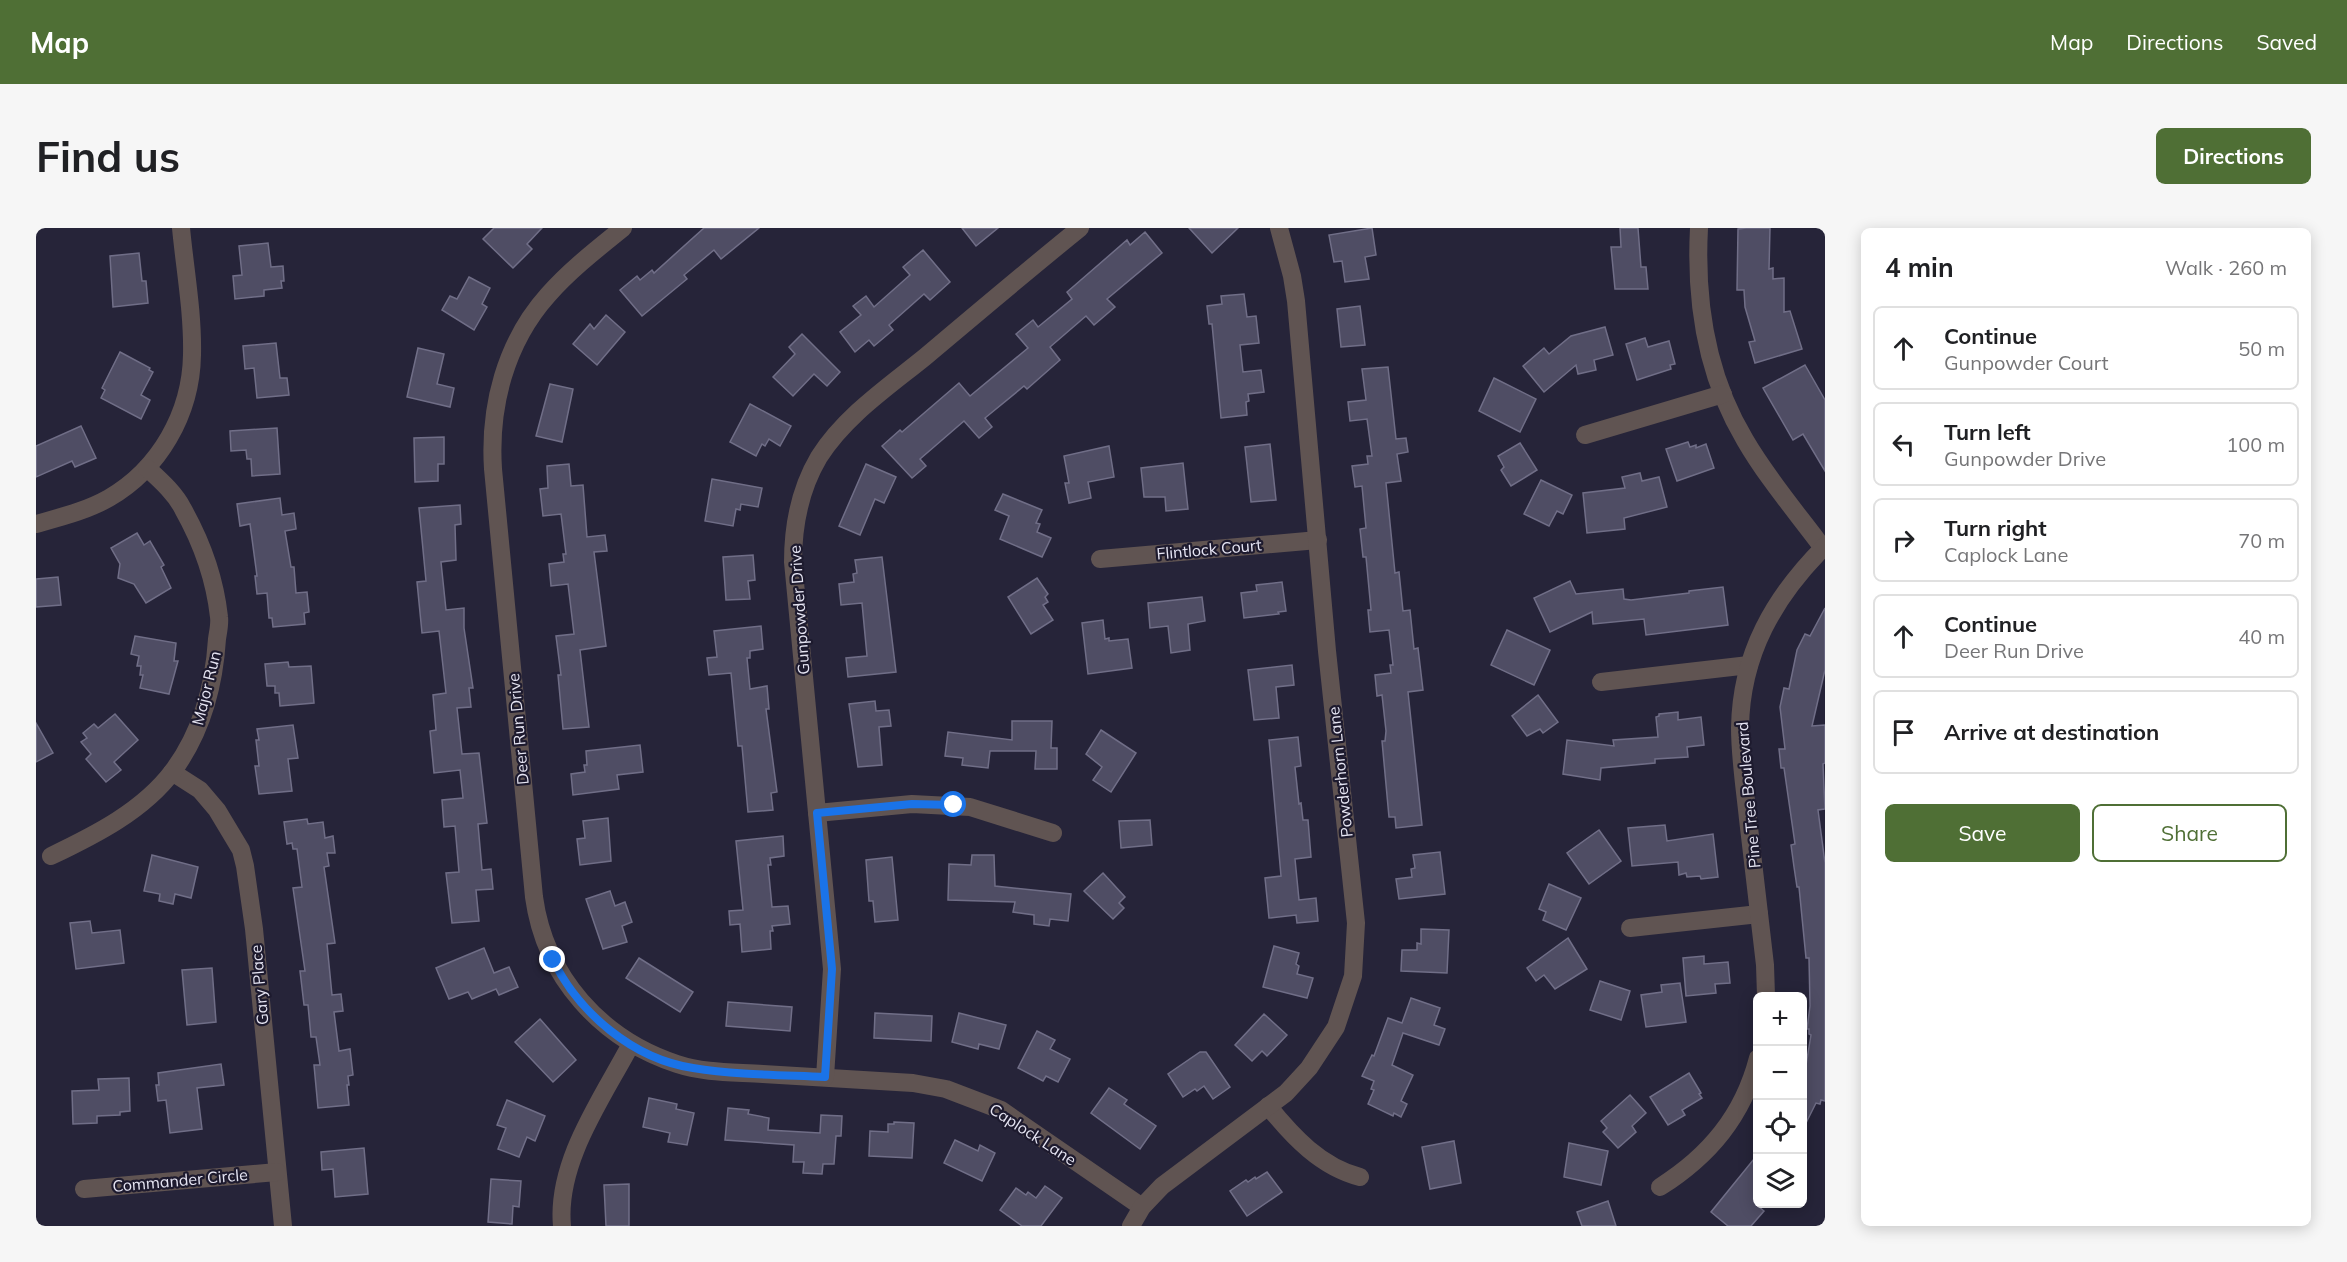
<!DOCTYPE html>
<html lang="en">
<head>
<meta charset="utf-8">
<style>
  body { margin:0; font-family:Mulish,sans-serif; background:#f6f6f6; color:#202124 }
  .controls { position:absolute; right:18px; bottom:18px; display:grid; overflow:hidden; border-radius:9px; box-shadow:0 3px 15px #0003 }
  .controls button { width:54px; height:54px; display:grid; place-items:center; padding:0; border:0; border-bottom:2px solid #e0e0e0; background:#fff; color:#202124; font:30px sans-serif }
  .stop { position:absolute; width:18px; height:18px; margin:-14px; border:4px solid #1a73e8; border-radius:50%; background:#fff }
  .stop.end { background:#1a73e8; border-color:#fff; box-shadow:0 2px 6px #0008 }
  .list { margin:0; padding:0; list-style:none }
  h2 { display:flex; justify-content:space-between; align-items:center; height:78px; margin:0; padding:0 24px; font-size:26px }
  h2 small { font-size:20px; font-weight:400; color:#757577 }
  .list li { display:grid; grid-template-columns:39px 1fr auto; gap:18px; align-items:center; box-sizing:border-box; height:84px; margin:0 12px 12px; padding:0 12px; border:2px solid #e0e0e0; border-radius:9px }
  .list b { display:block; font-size:22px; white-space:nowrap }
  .list p { margin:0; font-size:20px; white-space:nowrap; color:#757577 }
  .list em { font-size:20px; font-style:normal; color:#757577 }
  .actions { display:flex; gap:12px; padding:18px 24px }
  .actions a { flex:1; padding:14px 0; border:2px solid #4f6f35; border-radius:9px; text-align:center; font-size:21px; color:#4f6f35 }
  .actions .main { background:#4f6f35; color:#fff }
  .icon { flex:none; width:33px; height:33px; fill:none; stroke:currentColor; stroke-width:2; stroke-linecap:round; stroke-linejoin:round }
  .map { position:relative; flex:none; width:1789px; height:998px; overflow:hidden; border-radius:9px }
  header { display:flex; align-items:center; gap:36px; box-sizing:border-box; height:84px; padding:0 30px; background:#4f6f35; color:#fff }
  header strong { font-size:28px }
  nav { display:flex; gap:33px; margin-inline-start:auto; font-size:21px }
  .intro { display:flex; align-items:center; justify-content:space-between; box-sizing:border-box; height:144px; padding:0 36px }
  h1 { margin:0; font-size:42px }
  .button { padding:15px 27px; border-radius:9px; background:#4f6f35; color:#fff; font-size:21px; font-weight:700 }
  main { display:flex; gap:36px; padding:0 36px }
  aside { flex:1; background:#fff; border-radius:9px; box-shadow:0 3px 15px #0003 }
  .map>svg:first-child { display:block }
  .building { fill:#4f4d64; stroke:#706e87; stroke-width:1.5 }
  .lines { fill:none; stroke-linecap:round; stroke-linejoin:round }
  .street { stroke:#605452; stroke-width:18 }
  .route { stroke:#1a73e8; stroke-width:8 }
  .labels { text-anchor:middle; stroke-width:4.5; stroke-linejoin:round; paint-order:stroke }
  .street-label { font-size:16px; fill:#e6e5f3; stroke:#1d1a2e }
</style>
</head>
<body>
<header>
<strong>Map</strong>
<nav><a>Map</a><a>Directions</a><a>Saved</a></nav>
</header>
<div class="intro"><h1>Find us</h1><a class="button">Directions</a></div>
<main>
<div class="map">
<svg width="1789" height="998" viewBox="0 0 1789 998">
  <rect width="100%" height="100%" fill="#262439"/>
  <g class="building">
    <polygon points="458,0 506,0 491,16 496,21 477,40 447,11"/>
    <polygon points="668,0 723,0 685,31 678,22 648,47 651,51 606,88 584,62 601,48 604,52 616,42 618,45"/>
    <polygon points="926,0 962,0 940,18"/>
    <polygon points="1153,0 1202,0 1176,25"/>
    <polygon points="1336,0 1340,27 1329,29 1333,51 1309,54 1306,33 1298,34 1293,7"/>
    <polygon points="1584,0 1602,0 1605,39 1610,39 1612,61 1579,61 1575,19 1585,19"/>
    <polygon points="1710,0 1734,0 1733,41 1737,40 1737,51 1748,50 1748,84 1754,83 1766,121 1719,135 1713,114 1719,113 1709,79 1708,62 1701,62 1702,1"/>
    <polygon points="1109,4 1126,25 1071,71 1079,79 1058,97 1050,88 1014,119 1024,132 991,161 988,158 949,190 956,199 943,210 928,193 884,231 890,238 876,250 846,218 864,202 866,204 923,155 934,168 992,120 980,106 997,92 1002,99 1036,71 1031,64 1091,12 1094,17"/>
    <polygon points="232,15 235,39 247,38 248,53 245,53 246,60 228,62 228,68 199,71 197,48 206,47 203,18"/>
    <polygon points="887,22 914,54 894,72 888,66 853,97 857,102 838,118 833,112 819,124 804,104 825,87 817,78 830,68 838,79 874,47 867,39"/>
    <polygon points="103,25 106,53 110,53 112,75 77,79 74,28"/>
    <polygon points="433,49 454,60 446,76 451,79 438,102 406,82 414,68 421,71"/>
    <polygon points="1208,66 1211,89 1220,88 1223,115 1204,117 1207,144 1225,142 1228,164 1212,166 1213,173 1210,174 1211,187 1185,190 1176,96 1173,96 1171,78 1186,76 1185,68"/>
    <polygon points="1324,78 1329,117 1305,119 1301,81"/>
    <polygon points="570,87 589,104 561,137 537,116 554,96 558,101"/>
    <polygon points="1569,99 1577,127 1558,132 1560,142 1542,146 1540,137 1508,164 1487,138 1508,120 1513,126 1535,108"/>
    <polygon points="766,106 804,144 791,158 778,146 757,168 737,149 759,126 753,119"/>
    <polygon points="1609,110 1612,119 1633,113 1639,136 1634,137 1635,141 1601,152 1590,116"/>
    <polygon points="240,115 244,150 251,150 253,167 221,170 218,140 209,141 207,118"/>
    <polygon points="382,120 408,126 401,156 418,160 414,179 371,169"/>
    <polygon points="84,124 114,140 113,142 117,144 105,167 114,172 105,191 65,170 69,162 66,160"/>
    <polygon points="1769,137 1789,172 1789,243 1767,206 1757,212 1727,160"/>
    <polygon points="1352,139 1360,211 1370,210 1372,224 1361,226 1365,253 1350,255 1359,345 1363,344 1367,383 1374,382 1378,421 1382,420 1387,462 1372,464 1386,597 1360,600 1359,589 1353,589 1346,513 1349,513 1350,503 1346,467 1341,468 1339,447 1355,445 1354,437 1357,437 1353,402 1334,404 1332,382 1335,382 1330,329 1327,329 1324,301 1330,300 1326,258 1319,259 1316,238 1332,236 1331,228 1336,228 1331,191 1314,193 1312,174 1330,172 1326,141"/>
    <polygon points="1458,150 1500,171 1484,204 1443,183"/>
    <polygon points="514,156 537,161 526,214 500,208"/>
    <polygon points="714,176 755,198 744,218 733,211 729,218 726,216 720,228 694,214"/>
    <polygon points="45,198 60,230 39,239 36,233 0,249 0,218"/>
    <polygon points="241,200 244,246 216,248 215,231 211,231 210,222 195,223 194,203"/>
    <polygon points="408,209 408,236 402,236 402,253 379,254 378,210"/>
    <polygon points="1652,214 1654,219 1660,217 1660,220 1670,216 1678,240 1641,253 1630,221"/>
    <polygon points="1484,215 1501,242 1475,258 1465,242 1468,239 1462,228"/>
    <polygon points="1234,216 1240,272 1215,274 1209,219"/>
    <polygon points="1073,218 1078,249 1052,254 1055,270 1033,275 1029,255 1033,255 1028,228"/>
    <polygon points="1147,235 1152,281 1130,283 1129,269 1108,269 1105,240"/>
    <polygon points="533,236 535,258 547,257 551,309 569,307 571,323 558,324 570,418 544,422 553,499 527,501 522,447 525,447 520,408 538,406 532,356 515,358 513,336 528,334 527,326 530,326 525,286 507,288 504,261 512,260 511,238"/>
    <polygon points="830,236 860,249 848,275 839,271 824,307 803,298"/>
    <polygon points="1604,245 1606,253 1623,249 1631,279 1588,290 1589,301 1551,305 1547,265 1589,260 1586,249"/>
    <polygon points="676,251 726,260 722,279 705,276 704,282 700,281 697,298 669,293"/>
    <polygon points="1505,252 1536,267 1527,286 1521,283 1513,298 1488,286"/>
    <polygon points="967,266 1006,282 1000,295 1004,296 1001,304 1015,310 1006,329 964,311 973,288 959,282"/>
    <polygon points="244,270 246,287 258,285 260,301 249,303 255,339 258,339 260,365 271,364 273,384 268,385 269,396 237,399 236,390 233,390 231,365 221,366 219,348 221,348 214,296 204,298 201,276"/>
    <polygon points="424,277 425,296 419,297 420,332 405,334 410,382 428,380 428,400 437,460 433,460 435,479 421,480 426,526 443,525 451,595 442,596 446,642 455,641 457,661 440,662 443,693 416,695 410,645 423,644 419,598 408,599 406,572 427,570 424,542 398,545 394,503 400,502 397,467 410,465 403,403 386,405 381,354 390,353 383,280"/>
    <polygon points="101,305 108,317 114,313 128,337 125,339 135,360 110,375 98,356 82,350 84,336 75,320"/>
    <polygon points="717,327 719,352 712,353 714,371 690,372 687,329"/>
    <polygon points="846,329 860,444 812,449 810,430 831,428 826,375 805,377 803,356 818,354 817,346 821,345 819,332"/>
    <polygon points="22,349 25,377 0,379 0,351"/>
    <polygon points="1001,350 1012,366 1009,369 1012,374 1007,377 1017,392 995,406 972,369"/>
    <polygon points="1534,353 1540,366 1587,361 1588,371 1595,372 1653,365 1653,363 1687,359 1692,397 1610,407 1608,391 1557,396 1556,384 1514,404 1498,370"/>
    <polygon points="1246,354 1250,383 1242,384 1243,386 1208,390 1205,365 1221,363 1220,357"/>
    <polygon points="1166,369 1169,393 1152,396 1154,422 1135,425 1132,398 1114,400 1112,375"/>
    <polygon points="1789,380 1789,442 1776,498 1789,497 1789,535 1787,536 1789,581 1782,582 1789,635 1789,873 1785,872 1784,876 1780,875 1767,901 1767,835 1770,837 1775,807 1773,806 1773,801 1771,801 1774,778 1773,730 1770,730 1763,659 1761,659 1758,639 1755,617 1759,616 1748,540 1745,540 1743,521 1749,521 1744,479 1748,460 1753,461 1761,422 1769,406 1774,408"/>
    <polygon points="1067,392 1069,411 1073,410 1073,413 1092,411 1096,440 1052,446 1046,395"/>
    <polygon points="725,398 727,421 714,423 714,430 711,430 714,461 731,458 733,481 730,481 741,564 735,565 737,582 712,584 706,518 702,518 695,445 673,447 671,430 681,429 678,403"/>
    <polygon points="1471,402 1514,422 1498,457 1455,437"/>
    <polygon points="99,408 140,415 138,433 142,433 133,466 104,460 107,447 104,447 105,438 101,438 103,428 95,426"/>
    <polygon points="252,434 253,439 275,438 278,475 244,478 243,465 239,465 239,458 231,458 229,436"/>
    <polygon points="1256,437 1258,457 1240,459 1243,490 1218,492 1212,442"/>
    <polygon points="1502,467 1522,494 1507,505 1504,501 1491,508 1476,488"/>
    <polygon points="839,473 840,483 853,482 855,498 843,499 846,537 822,539 813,476"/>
    <polygon points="1642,484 1642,492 1665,489 1668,517 1651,519 1652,529 1619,531 1619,535 1565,540 1564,552 1527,546 1531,512 1578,518 1577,512 1622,509 1620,489 1623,488 1623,486"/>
    <polygon points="79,486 102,512 78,534 85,542 70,554 50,531 55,526 45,514 51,510 47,505 58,496 62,500"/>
    <polygon points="976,493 1016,493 1015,520 1021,520 1021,541 999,541 1000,523 954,523 952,540 926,537 927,530 909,528 912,504 976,512"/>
    <polygon points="0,495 17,525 0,534"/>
    <polygon points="257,497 262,530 252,531 256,563 223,566 219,538 223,538 220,512 223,512 221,501"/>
    <polygon points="1065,502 1100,525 1075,564 1057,552 1066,539 1050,526"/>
    <polygon points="1262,509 1265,538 1259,539 1263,576 1265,575 1267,592 1272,592 1275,629 1259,631 1263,672 1280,670 1282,693 1261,695 1260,687 1233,690 1229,650 1245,648 1233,512"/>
    <polygon points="604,517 607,544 581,547 583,561 537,567 535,546 549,544 548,537 551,537 550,523"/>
    <polygon points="572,590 575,633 544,637 541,611 549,610 547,593"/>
    <polygon points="271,591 272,596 287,594 289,610 297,608 299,625 291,625 293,638 288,639 299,715 291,716 296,767 305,766 307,783 298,784 303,823 314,821 317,847 312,848 313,857 311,857 313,877 282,880 278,837 284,837 280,809 275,809 272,777 268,777 264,743 269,743 257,660 266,659 261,621 257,621 256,615 251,616 248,594"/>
    <polygon points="1114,592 1116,617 1085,620 1083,593"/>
    <polygon points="1629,597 1631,613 1677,606 1682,649 1665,651 1664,648 1651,649 1650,645 1643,647 1642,634 1596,638 1592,600"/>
    <polygon points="1563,602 1585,633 1553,656 1531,625"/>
    <polygon points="747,608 748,628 734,630 735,637 732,637 736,679 752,678 754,696 736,698 737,703 734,703 735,721 706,724 704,696 694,697 693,683 707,682 700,613"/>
    <polygon points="1404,624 1409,666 1363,671 1360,651 1376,649 1375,641 1379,640 1377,627"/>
    <polygon points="116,627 162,639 155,670 139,666 137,676 123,673 124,666 108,663"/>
    <polygon points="936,627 958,627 959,658 1035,666 1032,693 1014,691 1013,698 998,696 998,687 977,684 979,674 912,672 913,636 935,637"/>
    <polygon points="856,629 862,692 839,694 837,673 833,673 830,632"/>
    <polygon points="1067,645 1089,669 1083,675 1088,680 1077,691 1048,663"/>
    <polygon points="1513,656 1545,670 1530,702 1507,692 1510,684 1503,681"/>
    <polygon points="574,663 579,678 589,674 596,694 586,698 591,714 567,721 550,671"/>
    <polygon points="54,693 56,705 84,702 88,735 40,741 34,695"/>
    <polygon points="1385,701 1413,702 1411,745 1365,743 1366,722 1381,722 1381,715 1385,716"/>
    <polygon points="1532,710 1551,741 1519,761 1508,747 1500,753 1491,740"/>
    <polygon points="1238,718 1263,725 1260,736 1263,738 1261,746 1277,750 1271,770 1227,759"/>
    <polygon points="448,720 458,745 473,739 482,759 463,767 460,761 436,771 432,764 413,771 400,740"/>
    <polygon points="1668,728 1668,736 1692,734 1694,755 1679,756 1680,765 1650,768 1647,730"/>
    <polygon points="603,730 657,764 644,784 590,750"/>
    <polygon points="176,740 180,794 151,797 146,742"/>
    <polygon points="1564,753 1594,763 1585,792 1554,782"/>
    <polygon points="1644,755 1650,794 1610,799 1605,767 1626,764 1625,757"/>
    <polygon points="1375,770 1404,780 1398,797 1409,801 1403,817 1367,805 1356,837 1377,847 1365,873 1371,876 1365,889 1358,885 1357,888 1332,876 1338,862 1335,861 1338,853 1326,848 1336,827 1338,828 1352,790 1366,795"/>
    <polygon points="692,774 756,779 754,803 690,798"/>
    <polygon points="839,785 896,788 895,813 838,810"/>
    <polygon points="923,785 970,797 963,821 943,816 942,821 916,814"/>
    <polygon points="1228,786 1251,807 1231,828 1226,823 1216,833 1199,817"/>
    <polygon points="504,791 540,832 517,854 479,814"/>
    <polygon points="1001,803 1019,812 1014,821 1034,831 1022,854 1010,848 1007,853 982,840"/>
    <polygon points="1164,824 1170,824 1194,859 1177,871 1168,858 1161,863 1159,861 1147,869 1132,846"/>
    <polygon points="185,836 188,857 161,860 166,901 134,905 130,872 122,873 120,857 123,857 122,845"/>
    <polygon points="1653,845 1665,865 1663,866 1666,870 1646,882 1649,887 1632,897 1614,869"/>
    <polygon points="93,850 94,883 84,884 84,887 61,888 61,895 37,896 36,863 63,862 62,851"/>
    <polygon points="1073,860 1091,872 1088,876 1120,898 1104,921 1055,885"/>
    <polygon points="1594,867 1610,885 1596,898 1600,904 1582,920 1567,904 1571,900 1565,893"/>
    <polygon points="613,870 641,876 640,881 658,885 651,917 632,914 634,905 607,899"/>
    <polygon points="471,872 509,888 499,913 491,909 483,929 462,921 470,900 461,897"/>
    <polygon points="692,880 713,882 712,886 733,890 732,902 784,905 785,887 806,888 805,908 800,908 798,936 787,936 786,946 767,945 768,934 757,934 758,917 689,912"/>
    <polygon points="858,894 878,895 876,930 833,928 834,903 852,904 852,896 858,896"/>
    <polygon points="919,912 942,923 944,917 959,925 946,953 908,935"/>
    <polygon points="1418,913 1425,955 1394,961 1386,919"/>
    <polygon points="1533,915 1572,923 1565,957 1528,949"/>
    <polygon points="328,920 332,966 299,969 297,941 286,942 285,924"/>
    <polygon points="1722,926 1722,978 1728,983 1715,998 1692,998 1675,984"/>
    <polygon points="1231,944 1246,964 1211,988 1194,963 1210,952 1212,954 1219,949 1220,951"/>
    <polygon points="455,951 485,953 483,979 477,978 476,996 452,994"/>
    <polygon points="593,956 593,998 570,998 568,957"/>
    <polygon points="1009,958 1026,970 1005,998 986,998 964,982 980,960 990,967 992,964 1000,970"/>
    <polygon points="1572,973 1580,998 1546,998 1541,984"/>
  </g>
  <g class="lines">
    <g class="street">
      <path d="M587,0C561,21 534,42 512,67C469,115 453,179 457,241L498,669C509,749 565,811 641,836C668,845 698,844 727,846C777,849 827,852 877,855L910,861L965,882L1106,979"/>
      <path d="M1663,0C1659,75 1670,147 1709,212C1731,250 1761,285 1787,320"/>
      <polyline points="1549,207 1687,166"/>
      <path d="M0,296C25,289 50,283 73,270C123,241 155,186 156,127C157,85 149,42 145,0"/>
      <polyline points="1064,331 1282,312"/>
      <polyline points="1565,454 1713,437"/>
      <polyline points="136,544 164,562 181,582 205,622 209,638 218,701 247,998"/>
      <polyline points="781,585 876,576 934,579 1017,605"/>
      <path d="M15,628C59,607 107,583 137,543C165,505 178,459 181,411C182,404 184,396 183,389C179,352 165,313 147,281C139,265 124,252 111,240"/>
      <polyline points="1594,700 1723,686"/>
      <path d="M1730,768L1729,737C1723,688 1718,640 1712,591C1709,561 1704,530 1704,500C1705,426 1738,369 1789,318"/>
      <path d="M789,849L796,741L757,334C757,297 764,261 783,229C809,188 852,159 889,129C940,86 992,42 1044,0"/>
      <path d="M1232,878C1257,909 1285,939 1324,949"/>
      <path d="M1624,959C1673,928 1707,888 1722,830"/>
      <polyline points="48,961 241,944"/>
      <path d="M526,998C520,934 566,871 595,816"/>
      <polyline points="1095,998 1106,979 1126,958 1250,865 1273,840 1300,799 1317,748 1320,695 1291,423 1260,73 1256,48 1243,0"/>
    </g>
  </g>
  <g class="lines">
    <path class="route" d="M517,732C543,785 597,831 657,840C700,847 745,847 789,849L796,741L781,585L876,576L918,577"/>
  </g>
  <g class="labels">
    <g class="street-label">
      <text transform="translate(1173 321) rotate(-5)" y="6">Flintlock Court</text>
      <text transform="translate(763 382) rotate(-94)" y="6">Gunpowder Drive</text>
      <text transform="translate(170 460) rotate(-76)" y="6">Major Run</text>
      <text transform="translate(482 501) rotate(-95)" y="6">Deer Run Drive</text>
      <text transform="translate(1304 544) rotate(-96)" y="6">Powderhorn Lane</text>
      <text transform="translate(1712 567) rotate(-95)" y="6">Pine Tree Boulevard</text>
      <text transform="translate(223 757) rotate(-95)" y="6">Gary Place</text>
      <text transform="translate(997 906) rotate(33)" y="6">Caplock Lane</text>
      <text transform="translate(144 952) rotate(-5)" y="6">Commander Circle</text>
    </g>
  </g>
</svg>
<div class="controls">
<button>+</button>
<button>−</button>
<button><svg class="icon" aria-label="locate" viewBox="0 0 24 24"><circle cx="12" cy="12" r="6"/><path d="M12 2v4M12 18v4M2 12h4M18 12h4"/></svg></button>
<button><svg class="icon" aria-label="layers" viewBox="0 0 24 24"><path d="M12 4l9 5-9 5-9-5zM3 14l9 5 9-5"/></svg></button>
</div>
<div class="stop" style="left:918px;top:577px"></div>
<div class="stop end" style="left:517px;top:732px"></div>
</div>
<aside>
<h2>4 min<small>Walk · 260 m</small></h2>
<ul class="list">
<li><svg class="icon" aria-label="ahead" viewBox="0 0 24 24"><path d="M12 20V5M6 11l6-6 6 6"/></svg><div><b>Continue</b><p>Gunpowder Court</p></div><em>50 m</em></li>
<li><svg class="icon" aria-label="left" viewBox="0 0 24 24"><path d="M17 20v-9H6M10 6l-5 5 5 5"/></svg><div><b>Turn left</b><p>Gunpowder Drive</p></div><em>100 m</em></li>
<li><svg class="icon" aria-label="right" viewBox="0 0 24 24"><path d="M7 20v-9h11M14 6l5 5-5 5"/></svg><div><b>Turn right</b><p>Caplock Lane</p></div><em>70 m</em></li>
<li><svg class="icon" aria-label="ahead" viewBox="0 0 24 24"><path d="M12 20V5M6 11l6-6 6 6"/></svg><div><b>Continue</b><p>Deer Run Drive</p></div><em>40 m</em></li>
<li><svg class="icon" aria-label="arrive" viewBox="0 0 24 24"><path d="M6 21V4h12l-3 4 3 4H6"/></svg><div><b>Arrive at destination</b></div></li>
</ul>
<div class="actions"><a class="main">Save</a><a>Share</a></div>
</aside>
</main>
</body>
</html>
